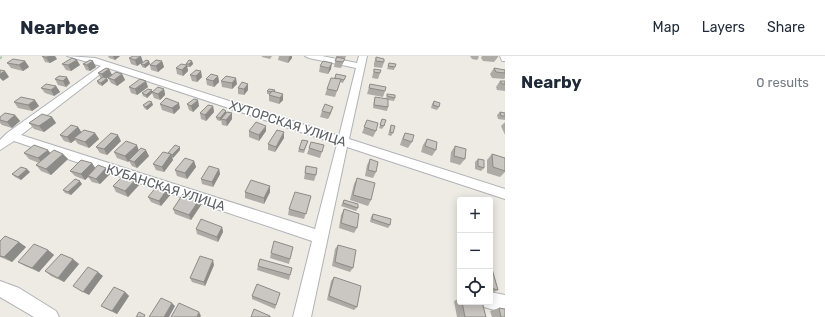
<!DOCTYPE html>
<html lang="en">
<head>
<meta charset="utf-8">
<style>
  body { margin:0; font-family:Rubik,sans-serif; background:#f2f2f3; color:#1f2937 }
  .controls { position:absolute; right:12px; bottom:12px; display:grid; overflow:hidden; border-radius:4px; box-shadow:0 2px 10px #0003 }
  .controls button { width:36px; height:36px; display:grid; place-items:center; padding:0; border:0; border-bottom:1px solid #e0e1e3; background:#fff; color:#1f2937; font:20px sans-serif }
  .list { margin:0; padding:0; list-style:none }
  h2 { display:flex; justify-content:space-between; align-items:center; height:52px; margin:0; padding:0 16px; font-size:17px }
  h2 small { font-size:13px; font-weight:400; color:#747a83 }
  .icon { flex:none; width:22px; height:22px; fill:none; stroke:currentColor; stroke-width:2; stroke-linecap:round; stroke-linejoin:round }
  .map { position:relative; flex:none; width:505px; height:261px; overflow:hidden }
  header { display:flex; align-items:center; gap:24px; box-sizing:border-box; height:56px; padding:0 20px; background:#fff; border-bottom:1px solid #e0e1e3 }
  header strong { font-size:19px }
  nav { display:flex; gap:22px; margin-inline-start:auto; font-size:14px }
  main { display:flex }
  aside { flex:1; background:#fff }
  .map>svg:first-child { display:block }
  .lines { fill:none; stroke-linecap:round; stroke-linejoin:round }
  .minor-casing { stroke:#b0b3b7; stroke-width:2 }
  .path { stroke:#9ec8a4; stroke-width:1.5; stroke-dasharray:3 1.5; stroke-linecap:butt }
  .minor { fill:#fff; fill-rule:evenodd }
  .wall { fill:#aeaaa6 }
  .shaded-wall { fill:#8d8b87 }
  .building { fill:#cac6c1; stroke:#8d8b87 }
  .labels { text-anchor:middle; stroke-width:3; stroke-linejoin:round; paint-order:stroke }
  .street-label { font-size:13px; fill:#5d6165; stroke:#fff }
</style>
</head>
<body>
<header>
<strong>Nearbee</strong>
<nav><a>Map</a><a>Layers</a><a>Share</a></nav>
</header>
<main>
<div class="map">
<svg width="505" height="261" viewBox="0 0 505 261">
  <rect width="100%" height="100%" fill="#eeebe5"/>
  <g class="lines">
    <defs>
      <g id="minor">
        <path d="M67,0L95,2L339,80L356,12L309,2L305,0H322L357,7L359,0H367L349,83L505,133V143L347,91L311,261H293L312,185L14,85L0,94V84L7,77L101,10ZM108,12L337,88L315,173L21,79Z"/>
        <polygon points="500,0 505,0 505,5 502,5"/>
        <polygon points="0,225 19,232 56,255 59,261 34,261 0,241"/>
        <polygon points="490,236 505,239 505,257 484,251 482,246 490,246"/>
      </g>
    </defs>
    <use href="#minor" class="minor-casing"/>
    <polyline class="path" points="0,3 2,0"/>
    <use href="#minor" class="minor"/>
  </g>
  <g class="wall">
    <polygon points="42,0 57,3 50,7 45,6"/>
    <polygon points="108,0 120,0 115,4 109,2"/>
    <polygon points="262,0 272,0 270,3 262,1"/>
    <polygon points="279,0 292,0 292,2 288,7 278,4"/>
    <polygon points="336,0 346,0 341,12 334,11 336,2"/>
    <polygon points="470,0 478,0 479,1 477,4 472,3"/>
    <polygon points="482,0 498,0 498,1 494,6 483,5 481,2"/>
    <polygon points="376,1 384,6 382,12 374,11 374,7"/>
    <polygon points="129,2 143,6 137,10 131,8"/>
    <polygon points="25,5 29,11 23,15 11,12 7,7"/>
    <polygon points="149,5 150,8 145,12 142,11 141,8"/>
    <polygon points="162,5 164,11 158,16 151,14 150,9"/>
    <polygon points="192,5 193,8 190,11 187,11 188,15 183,20 177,18 176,12 186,9 186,8"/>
    <polygon points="389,7 395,11 394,14 387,13"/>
    <polygon points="62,8 80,9 71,15 66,14"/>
    <polygon points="83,8 96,11 90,15 86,14"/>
    <polygon points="320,10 331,13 328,18 319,16"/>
    <polygon points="494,12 505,14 505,22 504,23 492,22 490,18"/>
    <polygon points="109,13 112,19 107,22 108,25 102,30 98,28 97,25 101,23 98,17"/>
    <polygon points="374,13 380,17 378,23 372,22"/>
    <polygon points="122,18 125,24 117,30 111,27 108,22"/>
    <polygon points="190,19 202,21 197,26 192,25"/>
    <polygon points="59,20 70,27 66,31 58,29 55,23"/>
    <polygon points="218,20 219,26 214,31 207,29 206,23"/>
    <polygon points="346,20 343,27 340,26 335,41 325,39 327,33 334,22"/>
    <polygon points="221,25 237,28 232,33 222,31"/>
    <polygon points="500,25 505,25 505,35 497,34 496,31"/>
    <polygon points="248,28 248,34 244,39 238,38 238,32"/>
    <polygon points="370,28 385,35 383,41 367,38"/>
    <polygon points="56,30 60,36 54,40 45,37 41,32"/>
    <polygon points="129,31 148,31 137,39 131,37"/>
    <polygon points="164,33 165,39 160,44 154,42 152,37 147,42 143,40 142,37"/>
    <polygon points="267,35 283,38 283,44 279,48 269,45 269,39 270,38 267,38"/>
    <polygon points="387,38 395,42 394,45 388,44 388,51 387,55 373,52 374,44 375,41 386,43"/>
    <polygon points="434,45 439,51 437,54 431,52 432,48"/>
    <polygon points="14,46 39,50 32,55 18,52"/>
    <polygon points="160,48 180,52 174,58 162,54"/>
    <polygon points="187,48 199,50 193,56 189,54"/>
    <polygon points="143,49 153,49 147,54 144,52"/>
    <polygon points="213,50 214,56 206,65 201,63 200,57"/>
    <polygon points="226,55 226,57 232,57 232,63 227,70 222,69 221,63 220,65 217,64 216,61"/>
    <polygon points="322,55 331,57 328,63 320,61"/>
    <polygon points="500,56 505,57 505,64 498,63 497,59"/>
    <polygon points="15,59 20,65 12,72 2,69 0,67 0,61"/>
    <polygon points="52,61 56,67 44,76 34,73 29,67"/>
    <polygon points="382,63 384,70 382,73 379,72"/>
    <polygon points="367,64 376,75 373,81 362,77"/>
    <polygon points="505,66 505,79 501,70"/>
    <polygon points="391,69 393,77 391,80 388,79 390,72"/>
    <polygon points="78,71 81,76 95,77 99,83 89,92 78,88 75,84 71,87 64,85 60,79"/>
    <polygon points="249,75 266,75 259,85 249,81"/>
    <polygon points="405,77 412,86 408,92 400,89 402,83"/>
    <polygon points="284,82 275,96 268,94 268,88"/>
    <polygon points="427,83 436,94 432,100 421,96 423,89"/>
    <polygon points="121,85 107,99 100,97 96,91"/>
    <polygon points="308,85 304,97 298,96 299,93"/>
    <polygon points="324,89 320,102 307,98 309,92"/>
    <polygon points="455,90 465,103 460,109 450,106 451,96"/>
    <polygon points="139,94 149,100 137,112 132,110 129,105 128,106 117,102 114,96"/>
    <polygon points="180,94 173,102 172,101 173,104 164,116 156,114 153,108 168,97"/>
    <polygon points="24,97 51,97 63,98 68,103 51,119 41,115 36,109 39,107 29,103"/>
    <polygon points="492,98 505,102 505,116 500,121 487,117 487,104"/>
    <polygon points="370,103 376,116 373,122 365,120 367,109"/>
    <polygon points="478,103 484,112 481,115 475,113 475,106"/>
    <polygon points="194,105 196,111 187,123 177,120 175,114"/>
    <polygon points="92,107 95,112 110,118 100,128 92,126 88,121 85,124 75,120 70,115"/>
    <polygon points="306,110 316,119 314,125 304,123"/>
    <polygon points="219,113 220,118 213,131 202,128 201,123"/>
    <polygon points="30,116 21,124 15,121 12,118"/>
    <polygon points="357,122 371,144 368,150 350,144 354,128"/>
    <polygon points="82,128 71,139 65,137 63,134"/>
    <polygon points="140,128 128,141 116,136 113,130"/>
    <polygon points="270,130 270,136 264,148 245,142 245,136"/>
    <polygon points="171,138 161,150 151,146 148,141"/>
    <polygon points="311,140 304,163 288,159 289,153"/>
    <polygon points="199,144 201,149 191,164 175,158 173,153"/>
    <polygon points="344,144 358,152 356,155 341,150"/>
    <polygon points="344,153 357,172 354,177 339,172 341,159"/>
    <polygon points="373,158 390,169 388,172 370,166 371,161"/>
    <polygon points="222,171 223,176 218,186 197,178 196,173"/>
    <polygon points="0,185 26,191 12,206 0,201"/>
    <polygon points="338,189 353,212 350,216 332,210 335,193"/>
    <polygon points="293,191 289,208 270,202 271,197"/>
    <polygon points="48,194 54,199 39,216 25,210 18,206"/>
    <polygon points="490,206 498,234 494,236 490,235"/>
    <polygon points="79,208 64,226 51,220 45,215"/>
    <polygon points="214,209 205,230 192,226 190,222"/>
    <polygon points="258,210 292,212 289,224 257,214"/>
    <polygon points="334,221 357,251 354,254 327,244 331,225"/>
    <polygon points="125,236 129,240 117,258 106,253 101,250"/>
    <polygon points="280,237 275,253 252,243 252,240"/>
    <polygon points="460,242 460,246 482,246 486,261 457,261 454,245"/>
    <polygon points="499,252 505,261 492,261 490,255"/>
  </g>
  <g class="shaded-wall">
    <polygon points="49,0 55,0 57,3 50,7 46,2"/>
    <polygon points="113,0 120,0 115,4"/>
    <polygon points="141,0 143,6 137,10 135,4"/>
    <polygon points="290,0 292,0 292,2 288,7 289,1"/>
    <polygon points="77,4 80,9 71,15 68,9"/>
    <polygon points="25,5 29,11 23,15 19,9"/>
    <polygon points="93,5 96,11 90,15 87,9"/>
    <polygon points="149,5 150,8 145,12 144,9"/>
    <polygon points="162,5 164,11 158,16 156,10"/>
    <polygon points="192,5 193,8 190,11 189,8"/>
    <polygon points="332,7 331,13 328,18 329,12"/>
    <polygon points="187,9 188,15 183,20 182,14"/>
    <polygon points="109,13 112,19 104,24 102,18"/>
    <polygon points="5,15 9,21 3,25 0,22 0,18"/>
    <polygon points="201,15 202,21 197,26 196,20"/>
    <polygon points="122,18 125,24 117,30 114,24"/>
    <polygon points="218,20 219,26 214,31 213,25"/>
    <polygon points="67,21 70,27 66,31 63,25"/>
    <polygon points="107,22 108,25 102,30 101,27"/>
    <polygon points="236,22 237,28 232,33 232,27"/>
    <polygon points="146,25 148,31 137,39 135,33"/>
    <polygon points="248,28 248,34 244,39 244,33"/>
    <polygon points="56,30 60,36 54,40 51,34"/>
    <polygon points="164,33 165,39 160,44 158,38"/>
    <polygon points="152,34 152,37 147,42 146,39"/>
    <polygon points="283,38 283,44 279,48 280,42"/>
    <polygon points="35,44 39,50 32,55 28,49"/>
    <polygon points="198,44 199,50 193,56 191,50"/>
    <polygon points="152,46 153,49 147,54 146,51"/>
    <polygon points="179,47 180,52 174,58 172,52"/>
    <polygon points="213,50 214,56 206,65 205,59"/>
    <polygon points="333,51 331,57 328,63 330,57"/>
    <polygon points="226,55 227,58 220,65 220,62"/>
    <polygon points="232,57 232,63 227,70 226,64"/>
    <polygon points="15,59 20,65 12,72 7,66"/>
    <polygon points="52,61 56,67 44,76 39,70"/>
    <polygon points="266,70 266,75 259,85 259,79"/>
    <polygon points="78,71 82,77 74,82 75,84 71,87 67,81"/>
    <polygon points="284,76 284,82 275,96 276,91"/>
    <polygon points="95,77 99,83 89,92 85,86"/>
    <polygon points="118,79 121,85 107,99 104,93"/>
    <polygon points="137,89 139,95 128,106 125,100"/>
    <polygon points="180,91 180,94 173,102 172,99"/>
    <polygon points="48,94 53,100 43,108 38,102"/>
    <polygon points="146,94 149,100 137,112 134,106"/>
    <polygon points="63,98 68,103 51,119 46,113"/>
    <polygon points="171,98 173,104 164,116 162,111"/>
    <polygon points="194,105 196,111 187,123 185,117"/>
    <polygon points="92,107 96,113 88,120 88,121 85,124 81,118"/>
    <polygon points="106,112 110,118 100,128 96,123"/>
    <polygon points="27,113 30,116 21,124 18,121"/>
    <polygon points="219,113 220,118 213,131 212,126"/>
    <polygon points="137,122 140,128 128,141 125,135"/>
    <polygon points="80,125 82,128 71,139 68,136"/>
    <polygon points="270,130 270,136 264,148 264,142"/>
    <polygon points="168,132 171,138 161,150 159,145"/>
    <polygon points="199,144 201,149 191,164 189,159"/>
    <polygon points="222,171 223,176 218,186 217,181"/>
    <polygon points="19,186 26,191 12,206 4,201"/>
    <polygon points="48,194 54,199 39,216 32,212"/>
    <polygon points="73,203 79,208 64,226 58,222"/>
    <polygon points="213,204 214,209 205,230 204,226"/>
    <polygon points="98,216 103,220 89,239 83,236"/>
    <polygon points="125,236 129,240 117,258 112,255"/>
    <polygon points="172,247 175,250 169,261 164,261"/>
    <polygon points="199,256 201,260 200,261 197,261"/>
  </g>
  <g class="building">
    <polygon points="42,0 49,0 46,2"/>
    <polygon points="133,0 141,0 135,4 129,2"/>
    <polygon points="337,1 345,3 343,6 335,5"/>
    <polygon points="376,1 384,3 384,6 376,5"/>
    <polygon points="72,2 77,4 68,9 62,8"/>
    <polygon points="13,3 25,5 19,9 7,7"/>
    <polygon points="90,4 93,5 87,9 83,8"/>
    <polygon points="146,4 149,5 144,9 141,8"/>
    <polygon points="156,4 162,5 156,10 150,9"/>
    <polygon points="189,4 192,5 189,8 186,8"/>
    <polygon points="323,5 332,7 329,12 320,10"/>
    <polygon points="389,7 396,8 395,11 388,10"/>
    <polygon points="181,8 187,9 182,14 176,12"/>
    <polygon points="106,12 109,13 102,18 98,17"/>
    <polygon points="494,12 505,14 505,17 496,16"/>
    <polygon points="374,13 381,14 380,17 374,16"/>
    <polygon points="0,14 5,15 0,18"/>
    <polygon points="196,14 201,15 196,20 190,19"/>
    <polygon points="116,16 122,18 114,24 108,22"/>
    <polygon points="211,18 218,20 213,25 206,23"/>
    <polygon points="336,18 346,20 344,24 335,22"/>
    <polygon points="59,20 67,21 63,25 55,23"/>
    <polygon points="226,20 236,22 232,27 221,25"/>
    <polygon points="103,21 107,22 101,27 97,25"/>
    <polygon points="331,22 341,23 337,35 327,33"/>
    <polygon points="140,23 146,25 135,33 129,31"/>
    <polygon points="500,25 505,25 505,28 502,28"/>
    <polygon points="242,26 248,28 244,33 238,32"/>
    <polygon points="46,28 56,30 51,34 41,32"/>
    <polygon points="370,28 386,31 385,35 369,32"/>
    <polygon points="158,31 164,33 158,38 152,36"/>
    <polygon points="148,33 152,34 146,39 142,37"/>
    <polygon points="269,33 275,34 274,36 272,35 272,36 267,35"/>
    <polygon points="272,35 283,38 280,42 269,39"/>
    <polygon points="387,38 395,39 395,42 387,40"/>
    <polygon points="21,41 35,44 28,49 14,46"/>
    <polygon points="375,41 388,43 388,51 374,49"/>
    <polygon points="166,42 179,47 172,52 160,48"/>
    <polygon points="194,43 198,44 191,50 187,48"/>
    <polygon points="149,45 152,46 146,51 143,49"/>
    <polygon points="434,45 440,47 439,51 433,49"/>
    <polygon points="325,48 333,51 330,57 322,55"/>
    <polygon points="208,49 213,50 205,59 200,57"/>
    <polygon points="223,53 226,55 220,62 216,61"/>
    <polygon points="227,56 232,57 226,64 221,63"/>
    <polygon points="500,56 505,57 505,60 501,60"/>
    <polygon points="5,57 15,59 7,66 0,64 0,61"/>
    <polygon points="42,58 52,61 39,70 29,67"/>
    <polygon points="382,63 386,64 384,70 380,69"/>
    <polygon points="367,64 378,67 376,75 364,71"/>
    <polygon points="256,66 266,70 259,79 249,75"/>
    <polygon points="71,69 78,71 67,81 60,79"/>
    <polygon points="391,69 395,70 393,77 390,76"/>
    <polygon points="84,74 95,77 85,86 74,82"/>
    <polygon points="277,74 284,76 276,91 268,88"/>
    <polygon points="111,77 118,79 104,93 96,91"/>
    <polygon points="405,77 414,79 412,86 403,83"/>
    <polygon points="427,83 437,86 436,94 425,90"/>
    <polygon points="302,84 308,85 304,94 299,93"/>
    <polygon points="126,85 137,89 125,100 114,96"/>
    <polygon points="311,86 324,89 322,96 309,92"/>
    <polygon points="34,89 48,94 38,102 24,97"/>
    <polygon points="175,89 180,91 172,99 168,97"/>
    <polygon points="455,90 466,93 465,103 454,100"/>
    <polygon points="141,92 146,94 134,106 129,104"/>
    <polygon points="54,94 63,98 46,113 36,109"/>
    <polygon points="163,96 171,98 162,111 153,108"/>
    <polygon points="492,98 505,102 505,115 493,111"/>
    <polygon points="185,102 194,105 185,117 175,114"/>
    <polygon points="370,103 378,106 376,116 368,114"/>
    <polygon points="478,103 484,104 484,112 478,110"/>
    <polygon points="81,104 92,107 81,118 70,115"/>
    <polygon points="98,109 106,112 96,123 88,120"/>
    <polygon points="209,110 219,113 212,126 201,123"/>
    <polygon points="306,110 317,112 316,119 305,117"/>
    <polygon points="21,111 27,113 18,121 12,118"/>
    <polygon points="125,118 137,122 125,135 113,130"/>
    <polygon points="357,122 375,127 371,144 353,139"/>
    <polygon points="75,123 80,125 68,136 63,134"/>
    <polygon points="251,124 270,130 264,142 245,136"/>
    <polygon points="158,129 168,132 159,145 148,141"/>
    <polygon points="295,136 311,140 306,158 289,153"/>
    <polygon points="183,138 199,144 189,159 173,153"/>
    <polygon points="344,144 358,148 358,152 343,147"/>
    <polygon points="344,153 359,158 357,172 341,167"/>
    <polygon points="373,158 391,163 390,169 372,163"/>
    <polygon points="201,163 222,171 217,181 196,173"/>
    <polygon points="5,180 19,186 4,201 0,200 0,185"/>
    <polygon points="274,185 293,191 290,203 271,197"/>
    <polygon points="34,188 48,194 32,212 18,206"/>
    <polygon points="338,189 356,194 353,212 335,206"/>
    <polygon points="61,198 73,203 58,222 45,215"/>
    <polygon points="200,200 213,204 204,226 190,222"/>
    <polygon points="260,203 292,212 290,219 258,210"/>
    <polygon points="490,206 498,234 490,232"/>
    <polygon points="88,211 98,216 83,236 73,230"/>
    <polygon points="334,221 361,230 357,251 329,240"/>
    <polygon points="257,228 280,237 276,249 252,240"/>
    <polygon points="114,231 125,236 112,255 101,250"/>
    <polygon points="161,242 172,247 164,261 149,261"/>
    <polygon points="462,246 482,246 486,261 465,261"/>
    <polygon points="179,247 199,256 197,261 171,261"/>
    <polygon points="499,252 505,253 505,261 501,261"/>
    <polygon points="254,253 270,260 270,261 251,261"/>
    <polygon points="139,256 145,259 144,261 136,261"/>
  </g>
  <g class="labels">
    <g class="street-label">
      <text transform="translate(288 67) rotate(18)" y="5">ХУТОРСКАЯ УЛИЦА</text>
      <text transform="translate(166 131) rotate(18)" y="5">КУБАНСКАЯ УЛИЦА</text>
    </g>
  </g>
</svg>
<div class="controls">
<button>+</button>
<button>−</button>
<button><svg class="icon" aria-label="locate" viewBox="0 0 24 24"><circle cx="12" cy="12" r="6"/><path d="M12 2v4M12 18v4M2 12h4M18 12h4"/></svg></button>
</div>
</div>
<aside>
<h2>Nearby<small>0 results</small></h2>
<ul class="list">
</ul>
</aside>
</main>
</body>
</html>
